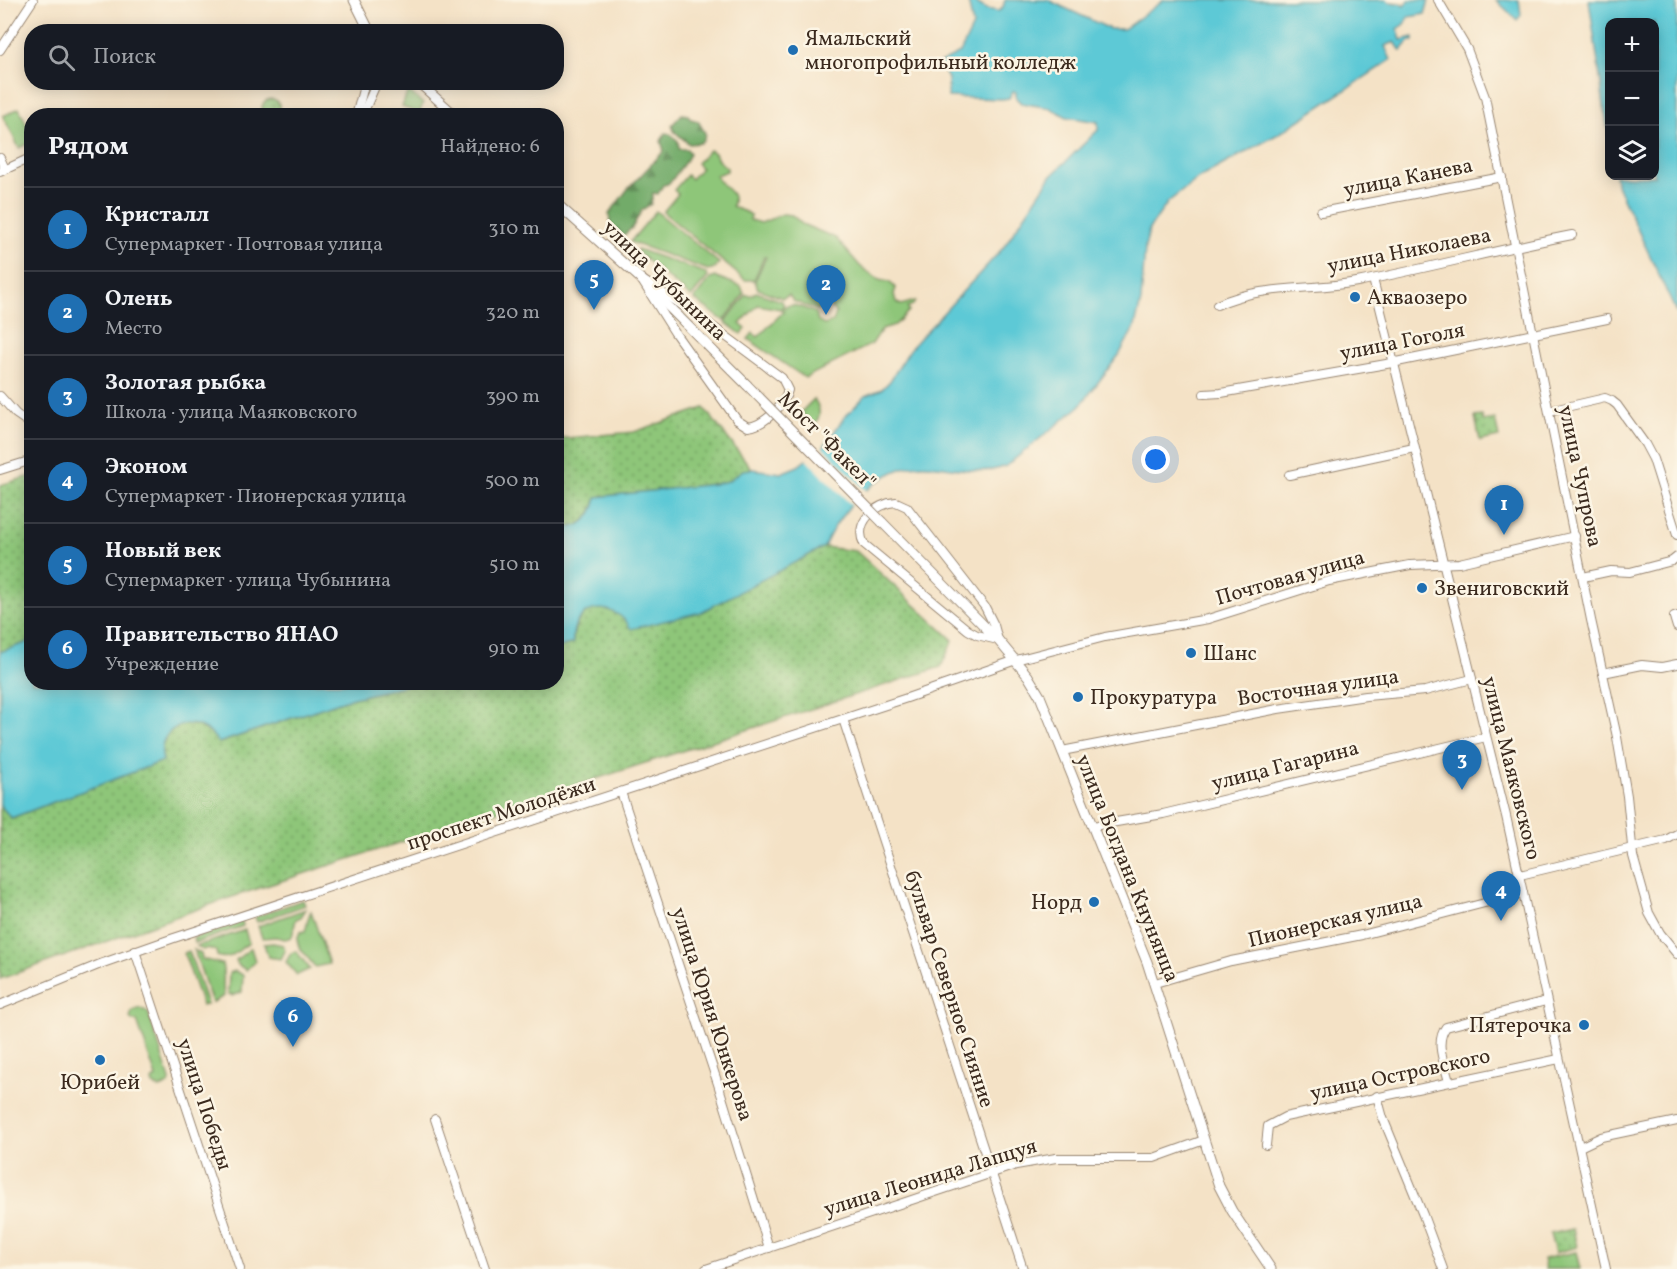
<!DOCTYPE html>
<html lang="ru">
<head>
<meta charset="utf-8">
<style>
  body { margin:0; font-family:Vollkorn,serif; background:#242831; color:#f1f3f6 }
  .controls { position:absolute; right:18px; top:18px; display:grid; overflow:hidden; border-radius:12px; box-shadow:0 3px 15px #0003 }
  .controls button { width:54px; height:54px; display:grid; place-items:center; padding:0; border:0; border-bottom:2px solid #363941; background:#171b24; color:#f1f3f6; font:30px sans-serif }
  .you { position:absolute; left:1156px; top:460px; width:21px; height:21px; margin:-15px; border:4px solid #fff; border-radius:50%; background:#1a73e8; box-shadow:0 0 0 9px #1a73e833 }
  .badge { display:grid; place-items:center; width:39px; height:39px; border-radius:50%; background:#1f6fb2; color:#fff; font-size:20px; font-weight:700 }
  .pin { position:absolute; translate:-50% -50px; filter:drop-shadow(0 2px 3px #0008) }
  .pin::after { content:''; position:absolute; top:32px; width:21px; height:18px; background:inherit; clip-path:polygon(0 0,100% 0,50% 100%) }
  .list { margin:0; padding:0; list-style:none }
  h2 { display:flex; justify-content:space-between; align-items:center; height:78px; margin:0; padding:0 24px; font-size:26px }
  h2 small { font-size:20px; font-weight:400; color:#9ea1a6 }
  .list li { display:grid; grid-template-columns:39px 1fr auto; gap:18px; align-items:center; box-sizing:border-box; height:84px; padding:0 24px; border-top:2px solid #363941 }
  .list b { display:block; font-size:22px; white-space:nowrap }
  .list p { margin:0; font-size:20px; white-space:nowrap; color:#9ea1a6 }
  .list em { font-size:20px; font-style:normal; color:#9ea1a6 }
  .icon { flex:none; width:33px; height:33px; fill:none; stroke:currentColor; stroke-width:2; stroke-linecap:round; stroke-linejoin:round }
  .map { position:relative; flex:none; width:1677px; height:1269px; overflow:hidden }
  .search { position:absolute; background:#171b24; box-shadow:0 3px 15px #0003; left:24px; top:24px; width:540px; height:66px; display:flex; align-items:center; gap:15px; box-sizing:border-box; padding:0 21px; border-radius:24px; color:#9ea1a6; font-size:22px }
  .panel { position:absolute; background:#171b24; box-shadow:0 3px 15px #0003; left:24px; top:108px; width:540px; height:582px; border-radius:24px }
  .map>svg:first-child { display:block }
  .grass { fill:#8ec679; stroke:#64784c; stroke-width:1.5 }
  .forest { fill:url(#forest-firs); stroke:#566a44; stroke-width:1.5 }
  .park { fill:url(#park-dots); stroke:#64784c; stroke-width:1.5 }
  .water { fill:#5dc9d6; stroke:#4c7a7a; stroke-width:1.5 }
  .pier { fill:#f4e2c6 }
  .lines { fill:none; stroke-linecap:round; stroke-linejoin:round }
  .minor-casing { stroke:#988672; stroke-width:10 }
  .major-casing { stroke:#988672; stroke-width:11 }
  .minor { stroke:#fff; stroke-width:8 }
  .major { stroke:#fff; stroke-width:9 }
  .major-bridge-casing { stroke:#988672; stroke-width:11; stroke-linecap:butt }
  .major-bridge { stroke:#fff; stroke-width:9 }
  .poi-dot { fill:#1f6fb2; stroke:#fcf5e5; stroke-width:2 }
  .labels { text-anchor:middle; stroke-width:5; stroke-linejoin:round; paint-order:stroke }
  .poi-label { font-size:21px; fill:#3b2a1e; stroke:#fcf5e5; text-anchor:start }
  .street-label { font-size:21px; fill:#3b2a1e; stroke:#fcf5e5 }
</style>
</head>
<body>
<div class="map">
<svg width="1677" height="1269" viewBox="0 0 1677 1269">
  <defs>
    <pattern id="forest-firs" width="22" height="20" patternUnits="userSpaceOnUse" patternTransform="scale(1.5)"><rect width="22" height="20" fill="#72ab69"/><path d="M5 1l3.5 6h-7zM16 11l3.5 6h-7z" fill="#5f8b56"/></pattern>
    <pattern id="park-dots" width="8" height="8" patternUnits="userSpaceOnUse" patternTransform="scale(1.5)"><rect width="8" height="8" fill="#8ec679"/><path d="M2 2h.1M6 6h.1" fill="none" stroke="#75a163" stroke-width="1.8" stroke-linecap="round"/></pattern>
  </defs>
  <rect width="100%" height="100%" fill="#fcf5e5"/>
  <filter id="ink" filterUnits="userSpaceOnUse"><feTurbulence type="fractalNoise" baseFrequency=".0167" numOctaves="2"/><feDisplacementMap in="SourceGraphic" scale="12" xChannelSelector="R" yChannelSelector="G"/><feConvolveMatrix kernelMatrix="1 2 1 2 8 2 1 2 1" color-interpolation-filters="sRGB"/></filter>
  <filter id="wash" filterUnits="userSpaceOnUse"><feTurbulence type="fractalNoise" baseFrequency=".008" numOctaves="4" result="noise"/><feDisplacementMap in="SourceGraphic" scale="24" xChannelSelector="R" yChannelSelector="G"/><feGaussianBlur stdDeviation="1.35" result="paint"/><feColorMatrix in="noise" values="0 0 0 0 0 0 0 0 0 0 0 0 0 0 0 0 0 1.4 0 .05"/><feComposite in="paint" operator="in"/></filter>
  <g filter="url(#wash)">
    <rect width="100%" height="100%" fill="#f4e2c6"/>
    <g class="grass">
      <polygon points="410,92 423,104 419,113 402,107 407,93"/>
      <polygon points="19,108 31,134 32,142 19,148 3,116"/>
      <path d="M709,150L715,153L718,160L727,168V171L716,175C721,190 738,189 732,206C738,211 745,210 751,215L750,220L761,223L783,214L792,215L802,224L836,238L860,266L879,280L889,282L896,288L894,294L896,302L901,305L915,301L913,305L908,307L909,311L895,325L882,329L872,344L805,378L748,339L753,333L758,337L784,311L781,310C790,300 804,308 816,313L818,321L824,325L833,322L836,313L829,305H823L817,310L793,301L789,295L782,298L758,289L755,281L766,257H764L754,280H745L663,212L678,194L674,190L687,175L691,179L701,168L697,163Z"/>
      <polygon points="656,211 719,263 715,268 708,270 630,242"/>
      <polygon points="637,249 706,273 708,277 691,297 637,252"/>
      <polygon points="716,277 741,286 744,294 724,321 694,299 710,279"/>
      <polygon points="756,292 782,301 784,305 780,309 758,305 740,324 746,329 741,334 725,322 746,295 752,295"/>
      <path d="M814,399C821,409 821,416 814,426L801,412Z"/>
      <polygon points="303,900 305,905 257,922 255,917"/>
      <polygon points="306,909 301,917 296,919 292,937 285,939 276,937 262,938 258,926"/>
      <path d="M311,911L329,964L315,967L299,947L297,939L300,932L305,931C308,924 307,918 311,911Z"/>
      <polygon points="242,921 243,926 195,943 193,938"/>
      <path d="M245,930L249,943C237,950 231,962 217,956L216,951L208,948L203,950L197,946Z"/>
      <polygon points="273,943 283,945 285,951 281,959 268,957 264,944"/>
      <polygon points="251,948 255,961 246,970 238,965 236,960"/>
      <path d="M194,950L201,954L202,959L222,964C225,975 222,985 224,996L212,1003Z"/>
      <polygon points="189,951 207,1004 202,1006 184,953"/>
      <polygon points="296,951 310,969 297,975 286,962 291,953"/>
      <polygon points="235,971 243,975 242,992 232,996 232,994 228,995 229,973"/>
      <path d="M140,1008L148,1012L170,1080C170,1086 164,1087 159,1088L153,1085L152,1081L156,1077L137,1021H133L130,1018L132,1011Z"/>
      <polygon points="1576,1252 1580,1269 1545,1269 1543,1259"/>
    </g>
    <g class="forest">
      <polygon points="682,114 688,115 691,119 698,121 705,133 704,139 700,143 689,144 674,131 672,125"/>
      <polygon points="665,133 670,134 678,141 679,149 687,149 690,153 688,158 669,184 663,185 658,194 653,193 651,204 642,210 632,228 624,235 620,235 610,223 609,214 627,190 664,151 661,141"/>
    </g>
    <g class="park">
      <circle cx="271" cy="108" r="9"/>
      <path d="M704,408L752,469L743,470L728,481L715,484L597,497C592,518 579,531 557,527L556,439L634,432Z"/>
      <polygon points="1482,416 1483,421 1495,419 1499,437 1480,441 1475,417"/>
      <polygon points="31,476 31,641 0,652 0,485"/>
      <path d="M824,547L856,551L953,640L941,667L232,897L0,979V805L11,818L163,761C155,723 198,711 219,743L345,700L415,683L556,682L557,648L573,643C572,610 605,596 627,622L701,612Z"/>
      <polygon points="1573,1229 1577,1247 1555,1253 1550,1234"/>
    </g>
    <g class="water">
      <path d="M968,0H972L986,9L999,11L1003,7L1005,0H1048L1110,29H1124L1164,0H1387L1389,2L1399,3L1404,6L1409,0H1429L1425,14L1409,17L1405,24L1398,29L1401,40L1414,37V41H1410L1401,51L1395,42L1385,46L1391,60L1280,133L1199,178L1168,202L1149,229L1145,248L1141,301L1135,326L1119,355L1080,406L1006,466C982,476 953,467 928,465C884,462 840,510 824,547L701,612L631,629C614,597 569,605 573,643L557,648L556,527C579,531 593,519 597,497L715,484L728,481L743,470L752,469L781,473L798,466L824,446L844,418L865,396L882,389L890,381L911,348L1003,248L1051,176L1098,130V122L1067,117L1050,108L1021,103L1016,98V92L1013,91L1009,98L1002,99L948,97V79L940,63L960,53L973,26Z"/>
      <polygon points="1496,0 1519,0 1521,15 1517,20"/>
      <polygon points="1589,0 1677,0 1677,314 1616,183 1615,176 1654,176 1654,22 1610,22 1609,140"/>
      <path d="M31,641L32,682L415,683L345,700L218,743C201,710 153,724 163,761L11,818L0,805V652Z"/>
    </g>
    <polygon class="pier" points="821,445 869,493 854,508 804,457"/>
  </g>
  <g filter="url(#ink)">
    <g class="lines">
      <defs>
        <g id="minor">
          <polyline points="1438,0 1467,49 1485,97 1591,620 1617,737 1627,796 1633,856 1649,913 1660,933 1677,954"/>
          <polyline points="0,50 33,0"/>
          <polyline points="356,116 365,82"/>
          <polyline points="362,116 377,82"/>
          <polyline points="0,158 5,169"/>
          <polyline points="0,172 32,157"/>
          <polyline points="1321,212 1502,177"/>
          <path d="M641,279L696,314L782,378L788,390C785,405 763,426 748,427L737,420L675,333Z"/>
          <polyline points="1373,279 1506,816 1606,1269"/>
          <path d="M1217,305C1262,284 1309,291 1357,282C1429,268 1500,249 1572,235"/>
          <polyline points="1204,394 1221,393 1392,363 1607,319"/>
          <polyline points="0,396 16,414 32,425"/>
          <polyline points="1549,411 1605,398 1612,401 1617,405 1645,444 1653,459 1677,535"/>
          <polyline points="0,470 32,460"/>
          <polyline points="1289,475 1414,448"/>
          <path d="M896,502L907,507L985,607L994,625L998,640L977,635L968,630L864,544C853,523 876,503 896,502Z"/>
          <polyline points="1583,577 1611,571 1630,572 1672,561 1677,557"/>
          <polyline points="1677,616 1674,617 1677,627"/>
          <polyline points="1603,673 1642,665 1662,667 1677,664"/>
          <polyline points="843,719 1023,1269"/>
          <polyline points="1062,751 1278,709 1366,696 1425,691 1472,679"/>
          <polyline points="621,792 718,1084 769,1248"/>
          <polyline points="1093,826 1163,814 1486,737"/>
          <polyline points="1520,875 1666,840 1677,834"/>
          <polyline points="135,951 240,1269"/>
          <polyline points="1155,983 1231,961 1362,935 1523,893"/>
          <polyline points="0,1005 103,963 174,938 907,698 1016,660 1105,637 1208,619 1329,581 1410,565 1459,563 1575,536"/>
          <path d="M1449,1082C1445,1064 1434,1043 1446,1027L1546,1001"/>
          <polyline points="1377,1096 1383,1118 1423,1215 1443,1269"/>
          <polyline points="435,1119 485,1269"/>
          <polyline points="1266,1145 1268,1126 1285,1117 1559,1059"/>
          <polyline points="1580,1147 1601,1137 1677,1121"/>
          <polyline points="706,1269 1016,1165 1056,1158 1154,1158 1204,1140"/>
        </g>
        <g id="major">
          <polyline points="354,0 370,32"/>
          <polyline points="418,82 456,116"/>
          <polyline points="556,203 641,279 747,385"/>
          <polyline points="882,522 998,640 1028,676 1040,696 1147,962 1219,1186 1232,1211 1271,1269"/>
        </g>
      </defs>
      <use href="#minor" class="minor-casing"/>
      <use href="#major" class="major-casing"/>
      <use href="#minor" class="minor"/>
      <use href="#major" class="major"/>
      <defs>
        <polyline id="major-bridge" points="747,385 882,522"/>
      </defs>
      <use href="#major-bridge" class="major-bridge-casing"/>
      <use href="#major-bridge" class="major-bridge"/>
    </g>
  </g>
  <g class="poi-dot">
    <circle cx="793" cy="50" r="6"/>
    <circle cx="1355" cy="297" r="6"/>
    <circle cx="1422" cy="588" r="6"/>
    <circle cx="1191" cy="653" r="6"/>
    <circle cx="1078" cy="697" r="6"/>
    <circle cx="1094" cy="902" r="6"/>
    <circle cx="1584" cy="1025" r="6"/>
    <circle cx="100" cy="1060" r="6"/>
  </g>
  <g class="labels">
    <g class="poi-label">
      <text x="805" y="45">Ямальский<tspan x="805" dy="24">многопрофильный колледж</tspan></text>
      <text x="1367" y="304">Акваозеро</text>
      <text x="1434" y="595">Звениговский</text>
      <text x="1203" y="660">Шанс</text>
      <text x="1090" y="704">Прокуратура</text>
      <text x="1082" y="909" text-anchor="end">Норд</text>
      <text x="1572" y="1032" text-anchor="end">Пятерочка</text>
      <text x="100" y="1089" text-anchor="middle">Юрибей</text>
    </g>
    <g class="street-label">
      <text transform="translate(1408 177) rotate(-11)" y="7">улица Канева</text>
      <text transform="translate(1409 250) rotate(-11)" y="7">улица Николаева</text>
      <text transform="translate(665 280) rotate(44)" y="7">улица Чубынина</text>
      <text transform="translate(1402 341) rotate(-11)" y="7">улица Гоголя</text>
      <text transform="translate(827 440) rotate(45)" y="7">Мост "Факел"</text>
      <text transform="translate(1581 476) rotate(78)" y="7">улица Чупрова</text>
      <text transform="translate(1290 577) rotate(-16)" y="7">Почтовая улица</text>
      <text transform="translate(1318 687) rotate(-8)" y="7">Восточная улица</text>
      <text transform="translate(1285 765) rotate(-14)" y="7">улица Гагарина</text>
      <text transform="translate(1512 768) rotate(76)" y="7">улица Маяковского</text>
      <text transform="translate(501 813) rotate(-18)" y="7">проспект Молодёжи</text>
      <text transform="translate(1128 868) rotate(68)" y="7">улица Богдана Кнунянца</text>
      <text transform="translate(1335 920) rotate(-13)" y="7">Пионерская улица</text>
      <text transform="translate(950 989) rotate(72)" y="7">бульвар Северное Сияние</text>
      <text transform="translate(713 1014) rotate(72)" y="7">улица Юрия Юнкерова</text>
      <text transform="translate(1400 1074) rotate(-12)" y="7">улица Островского</text>
      <text transform="translate(205 1104) rotate(72)" y="7">улица Победы</text>
      <text transform="translate(930 1177) rotate(-17)" y="7">улица Леонида Лапцуя</text>
    </g>
  </g>
</svg>
<div class="controls">
<button>+</button>
<button>−</button>
<button><svg class="icon" aria-label="layers" viewBox="0 0 24 24"><path d="M12 4l9 5-9 5-9-5zM3 14l9 5 9-5"/></svg></button>
</div>
<div class="you"></div>
<div class="pin badge" style="left:1504px;top:535px">1</div>
<div class="pin badge" style="left:826px;top:315px">2</div>
<div class="pin badge" style="left:1462px;top:790px">3</div>
<div class="pin badge" style="left:1501px;top:921px">4</div>
<div class="pin badge" style="left:594px;top:310px">5</div>
<div class="pin badge" style="left:293px;top:1047px">6</div>
<div class="search"><svg class="icon" aria-label="search" viewBox="0 0 24 24"><circle cx="10" cy="10" r="6"/><path d="M15 15l6 6"/></svg>Поиск</div>
<section class="panel">
<h2>Рядом<small>Найдено: 6</small></h2>
<ul class="list">
<li><span class="badge">1</span><div><b>Кристалл</b><p>Супермаркет · Почтовая улица</p></div><em>310 m</em></li>
<li><span class="badge">2</span><div><b>Олень</b><p>Место</p></div><em>320 m</em></li>
<li><span class="badge">3</span><div><b>Золотая рыбка</b><p>Школа · улица Маяковского</p></div><em>390 m</em></li>
<li><span class="badge">4</span><div><b>Эконом</b><p>Супермаркет · Пионерская улица</p></div><em>500 m</em></li>
<li><span class="badge">5</span><div><b>Новый век</b><p>Супермаркет · улица Чубынина</p></div><em>510 m</em></li>
<li><span class="badge">6</span><div><b>Правительство ЯНАО</b><p>Учреждение</p></div><em>910 m</em></li>
</ul>
</section>
</div>
</body>
</html>
